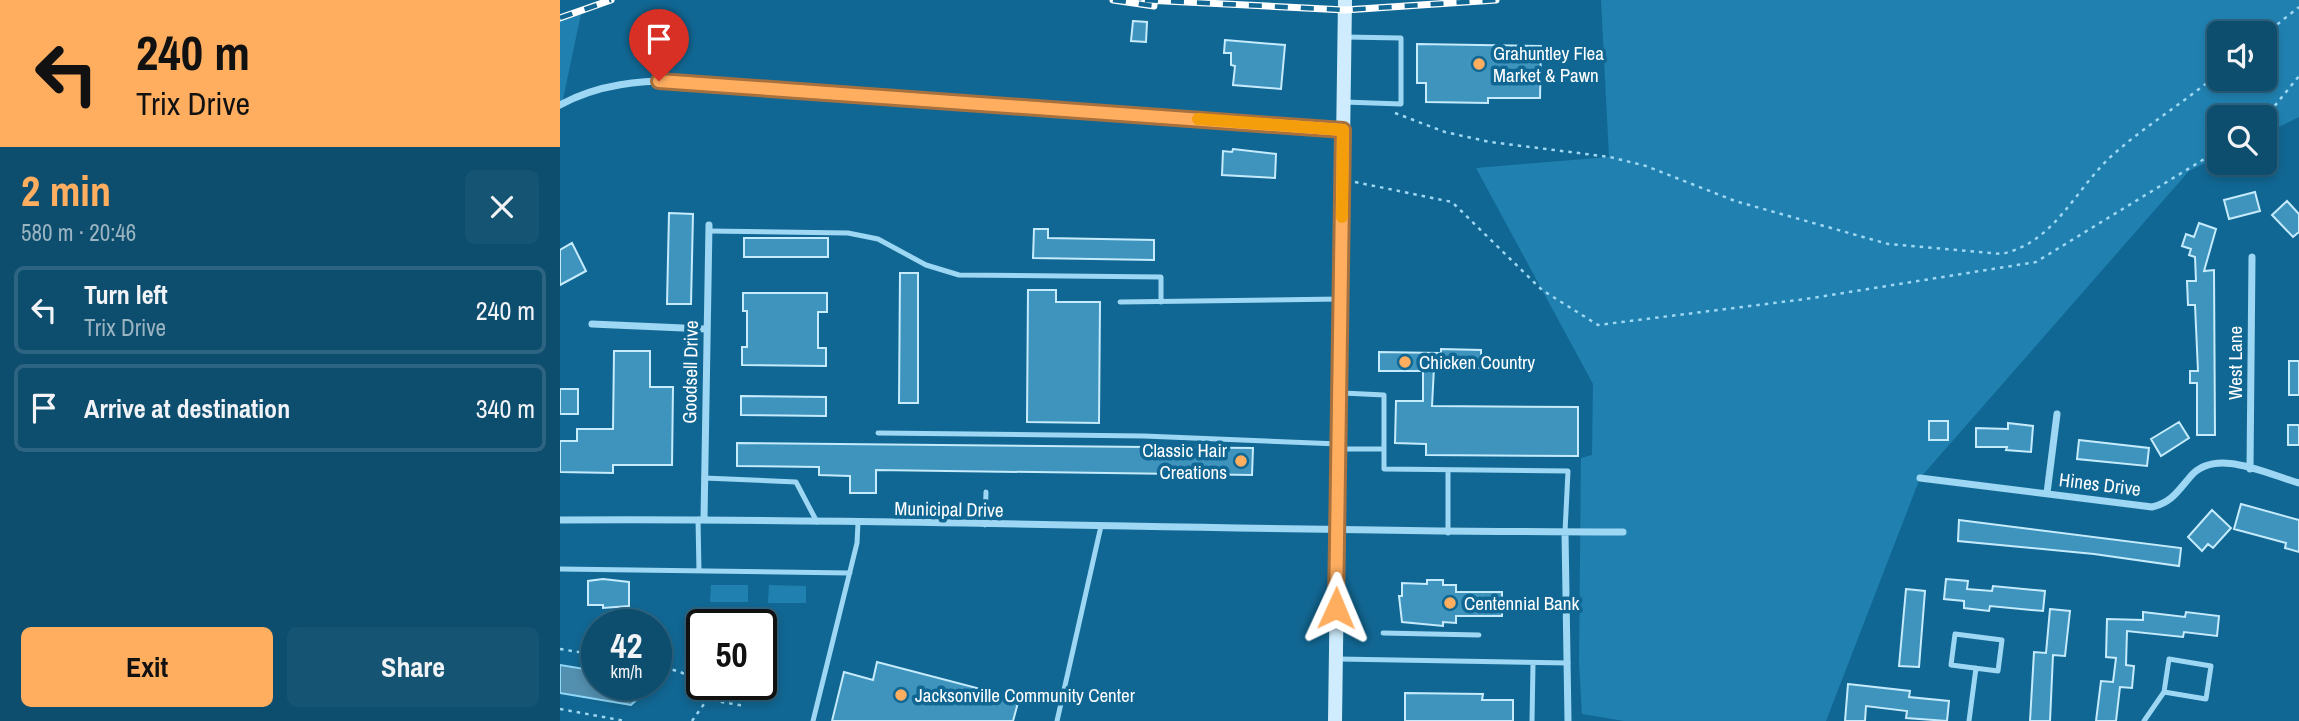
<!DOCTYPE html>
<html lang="en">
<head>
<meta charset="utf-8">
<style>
  :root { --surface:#0d4d6e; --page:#165473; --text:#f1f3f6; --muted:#9ab4c2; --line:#2d6481; --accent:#ffae60 }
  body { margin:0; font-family:"Archivo Narrow",sans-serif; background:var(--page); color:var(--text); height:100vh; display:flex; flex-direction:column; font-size:26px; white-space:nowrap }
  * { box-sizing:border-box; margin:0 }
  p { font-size:23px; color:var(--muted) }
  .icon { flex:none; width:38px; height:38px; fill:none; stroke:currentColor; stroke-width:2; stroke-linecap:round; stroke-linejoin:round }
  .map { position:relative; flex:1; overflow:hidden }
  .sheet { display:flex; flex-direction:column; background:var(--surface); width:560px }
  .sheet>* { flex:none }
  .top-card { background:#ffae60; color:#111; overflow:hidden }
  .fabs { position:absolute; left:1647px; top:21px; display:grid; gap:14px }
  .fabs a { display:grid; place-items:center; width:70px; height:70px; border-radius:10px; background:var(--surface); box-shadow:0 4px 10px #0003,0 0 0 2px var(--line); font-size:35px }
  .speed { position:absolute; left:21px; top:609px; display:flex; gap:14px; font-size:35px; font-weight:700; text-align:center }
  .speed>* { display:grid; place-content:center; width:91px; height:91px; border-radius:50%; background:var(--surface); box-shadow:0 4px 10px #0003,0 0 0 2px var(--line); line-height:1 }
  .speed small { font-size:18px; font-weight:400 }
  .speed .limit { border:4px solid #111; border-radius:10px; background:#fff; color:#111 }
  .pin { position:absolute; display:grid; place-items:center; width:60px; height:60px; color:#fff; margin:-72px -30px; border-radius:50% 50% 50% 0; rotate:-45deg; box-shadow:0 0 7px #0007 }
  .pin .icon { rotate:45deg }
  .me { position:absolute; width:77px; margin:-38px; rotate:1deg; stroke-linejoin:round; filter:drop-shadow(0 0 5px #0008) }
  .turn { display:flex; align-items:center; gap:24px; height:147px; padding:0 21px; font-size:32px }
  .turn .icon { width:91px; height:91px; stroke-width:2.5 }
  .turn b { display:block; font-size:49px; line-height:60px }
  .round { display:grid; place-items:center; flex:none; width:74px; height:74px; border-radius:10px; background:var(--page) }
  .head { display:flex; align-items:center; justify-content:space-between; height:119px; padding:0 21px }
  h1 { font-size:42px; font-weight:700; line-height:52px; color:var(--accent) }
  .button { display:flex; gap:14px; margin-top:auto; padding:14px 21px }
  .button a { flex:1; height:80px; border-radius:10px; background:var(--accent); color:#111; font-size:28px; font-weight:700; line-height:80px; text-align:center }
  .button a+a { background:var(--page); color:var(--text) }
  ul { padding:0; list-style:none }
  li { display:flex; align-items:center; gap:21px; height:88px; margin:0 14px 10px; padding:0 7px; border:4px solid var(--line); border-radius:10px }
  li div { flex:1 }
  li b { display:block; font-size:26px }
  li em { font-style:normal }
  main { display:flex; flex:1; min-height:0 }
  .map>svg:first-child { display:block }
  .green { fill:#2081b0; fill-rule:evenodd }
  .water { fill:#538fae; stroke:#90d6f6; stroke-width:2 }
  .building { fill:#3e94bd; stroke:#c6ebfd; stroke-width:2 }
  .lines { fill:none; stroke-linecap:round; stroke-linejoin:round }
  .path { stroke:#9ed7f3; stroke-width:2.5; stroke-dasharray:3.5 5; stroke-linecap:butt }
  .lane { stroke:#9ed7f3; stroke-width:5 }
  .street { stroke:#9ed7f3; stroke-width:7 }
  .secondary { stroke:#ceecfd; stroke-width:14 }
  .rail-casing { stroke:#fff; stroke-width:7 }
  .rail { stroke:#116793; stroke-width:4.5; stroke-dasharray:13; stroke-linecap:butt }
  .route-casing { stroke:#a6713e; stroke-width:18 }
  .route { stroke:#ffae60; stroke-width:12 }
  .slow { stroke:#f59e0b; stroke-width:12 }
  .poi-dot { fill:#ffae60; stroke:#116793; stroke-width:2.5 }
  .labels { text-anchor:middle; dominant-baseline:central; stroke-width:7; stroke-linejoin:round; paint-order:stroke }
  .poi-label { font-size:19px; fill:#fff; stroke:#116793; text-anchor:start }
  .street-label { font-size:19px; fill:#fff; stroke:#116793 }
</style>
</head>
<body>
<main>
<section class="sheet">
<div class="top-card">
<div class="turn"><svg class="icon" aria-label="left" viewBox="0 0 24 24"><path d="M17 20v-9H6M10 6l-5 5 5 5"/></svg><div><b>240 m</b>Trix Drive</div></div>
</div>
<div class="head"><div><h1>2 min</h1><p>580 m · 20:46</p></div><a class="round"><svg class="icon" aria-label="close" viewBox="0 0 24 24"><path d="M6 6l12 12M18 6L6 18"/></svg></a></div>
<ul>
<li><svg class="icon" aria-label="left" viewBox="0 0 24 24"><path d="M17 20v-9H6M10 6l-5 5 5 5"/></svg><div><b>Turn left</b><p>Trix Drive</p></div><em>240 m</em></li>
<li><svg class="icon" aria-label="arrive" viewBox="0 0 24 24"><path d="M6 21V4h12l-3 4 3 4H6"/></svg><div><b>Arrive at destination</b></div><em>340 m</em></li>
</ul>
<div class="button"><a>Exit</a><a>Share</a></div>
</section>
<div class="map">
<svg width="1739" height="721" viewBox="0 0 1739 721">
  <rect width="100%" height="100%" fill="#116793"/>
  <path class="green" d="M1041,0H1739V117L1705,134L1704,117H1659V156L1629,171L1360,478L1266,721H1064L1022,714L1019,662L1021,458L1032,455L1033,384L916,168L1049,157ZM1659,33H1704V79H1659Z
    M22,9L2,104L0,105V18Z
    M151,585H188V602H150Z
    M209,585L246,586V603H208Z"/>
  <path class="water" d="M0,665L37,671V684H80L82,695L71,705L0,693Z"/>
  <path class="building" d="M573,21L587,22L586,42L571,41Z
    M665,40L725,45L721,89L673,85L675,66L671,65V53H664Z
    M857,44L981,46L980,98H928V103L866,102V83H857Z
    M673,149L716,154L715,178L662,175L663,151L672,152Z
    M1695,192L1700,211L1669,219L1664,200Z
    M1727,201L1739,214V232L1733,237L1712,215Z
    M109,213L133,214L131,304H107Z
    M1639,223L1656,229L1644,271L1654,270L1655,435H1637V383H1630V371H1638L1635,305H1628L1627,281H1636L1635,257L1629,255L1631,249L1622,246L1626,234L1634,237Z
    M474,229H488V238L594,240V260L473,258Z
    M184,238H268V257H184Z
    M12,243L26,271L0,285V250Z
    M340,273H358V403H339Z
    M468,290H496V302H540L539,423L467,422Z
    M183,293H267V312H258V348H266V366L182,365V347H187V311H183Z
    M881,349L921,350V368L874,367L872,406L1018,407V456L866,455V444L835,443L836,401H863V371H819V352L881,353Z
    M54,351H90V387H113L112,465H53V473L0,472V441H17V429H53Z
    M1729,361H1739V395H1729Z
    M0,389H18V414H0Z
    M181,396L266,397V416L181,415Z
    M1369,421H1388V440H1369Z
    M1619,422L1629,438L1601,456L1591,439Z
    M1448,423L1473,426L1471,452L1446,450L1447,447H1416V428L1448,429Z
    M1728,425H1739V445H1728Z
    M1519,440L1589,448L1587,466L1517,459Z
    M177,443L693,448L692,475L316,470V493H290V476L259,475V467L177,466Z
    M1681,504L1739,520V552L1725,548L1726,543L1674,529Z
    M1652,510L1671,528L1653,548L1648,544L1642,551L1628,537Z
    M1399,520L1621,548L1619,566L1534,554L1398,541Z
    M43,579L69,582V606L43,608V605H28V581Z
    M1386,579L1408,581L1407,589L1432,591L1433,586L1485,591L1483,611L1430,606L1429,611L1404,608V601L1384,599Z
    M867,580H883V585H896V592H942V616H896V623L883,622V626L842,622L839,596H842V583L867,584Z
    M1346,589L1365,591L1359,667L1339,666Z
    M1490,609L1510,611L1505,656L1493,655L1490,721H1470L1474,652L1486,653Z
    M1583,612L1625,617L1626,612L1659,616L1657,636L1624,632L1623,637L1567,631L1566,665L1574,666L1572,688L1560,687L1556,721H1536L1541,681L1553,682L1556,658L1546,657L1547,619L1583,620Z
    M317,662L459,699L453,721H272L284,672L313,680Z
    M1288,684L1350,691L1349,697L1389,701L1387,721L1346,718L1347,711L1306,706L1305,721H1285Z
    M845,693L923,694L922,700H953V721H845Z"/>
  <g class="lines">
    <path class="path" d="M1704,35L1739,7
      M835,113L885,132L930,142L1050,157L1086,166L1175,201L1328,244L1441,254C1496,243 1516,186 1556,152C1588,124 1626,101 1659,73
      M1704,119L1739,76
      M795,182L892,202L982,290L1038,325L1246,299L1476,262L1659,150
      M0,649L37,655
      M96,666C120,671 143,675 144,704L132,721
      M144,699L185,706
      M0,709L65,721"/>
    <path class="lane" d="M784,102L841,104V38L785,37
      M149,231L288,233L318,239L366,265L399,275L601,277V302
      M560,302L781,299
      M318,433L584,436L779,444
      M780,449H824V395L783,393
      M824,449V469L1008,471L1005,532
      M144,478L236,482L257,522
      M138,519L139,571
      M425,525L426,492
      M888,533V470
      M0,569L290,573
      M823,633L919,635
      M1395,634L1442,640L1438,671L1391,665Z
      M778,659L1008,663
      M253,721L297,543L298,523
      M497,721L541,526
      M972,721L973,664
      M1409,721L1416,668
      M1584,721L1604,692L1609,659L1651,666L1646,699L1604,692"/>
    <path class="street" d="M0,105C38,84 81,80 124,81L783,130
      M32,324L146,329
      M1690,469L1692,257
      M1360,478L1592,507C1611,503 1618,491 1630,477C1655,446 1709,475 1739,483
      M1487,493L1497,414
      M144,519L149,225
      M0,520C354,518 709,532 1063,532
      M1005,532L1008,721"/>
    <path class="secondary" d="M775,721L785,0"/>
    <g class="rail-casing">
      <path id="rail" d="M553,0L594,6
        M585,0L785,10L936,0
        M0,18L51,0"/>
    </g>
    <use href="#rail" class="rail"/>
  </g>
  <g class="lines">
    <g class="route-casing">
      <path id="route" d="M99,81L783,130L776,608"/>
    </g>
    <use href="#route" class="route"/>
    <path class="slow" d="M638,119L783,130L782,217"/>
  </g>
  <g class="poi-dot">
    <circle cx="919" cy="64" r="7"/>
    <circle cx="845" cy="362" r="7"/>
    <circle cx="681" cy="461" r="7"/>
    <circle cx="890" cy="603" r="7"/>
    <circle cx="341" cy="695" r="7"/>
  </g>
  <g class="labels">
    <g class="poi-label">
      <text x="933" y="53">Grahuntley Flea<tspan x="933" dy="22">Market &amp; Pawn</tspan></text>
      <text x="859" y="362">Chicken Country</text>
      <text x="667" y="450" text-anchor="end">Classic Hair<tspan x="667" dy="22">Creations</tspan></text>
      <text x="904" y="603">Centennial Bank</text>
      <text x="355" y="695">Jacksonville Community Center</text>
    </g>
    <g class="street-label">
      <text transform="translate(1675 363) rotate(-90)">West Lane</text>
      <text transform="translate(130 372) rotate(-89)">Goodsell Drive</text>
      <text transform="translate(1540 484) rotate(7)">Hines Drive</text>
      <text transform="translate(389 509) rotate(1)">Municipal Drive</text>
    </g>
  </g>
</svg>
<div class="fabs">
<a><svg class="icon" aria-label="sound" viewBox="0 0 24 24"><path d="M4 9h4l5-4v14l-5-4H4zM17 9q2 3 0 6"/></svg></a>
<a><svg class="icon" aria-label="search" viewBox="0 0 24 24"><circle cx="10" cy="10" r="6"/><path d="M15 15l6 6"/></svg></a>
</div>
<div class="speed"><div>42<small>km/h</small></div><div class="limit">50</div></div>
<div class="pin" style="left:99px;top:81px;background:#d93025"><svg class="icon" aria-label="arrive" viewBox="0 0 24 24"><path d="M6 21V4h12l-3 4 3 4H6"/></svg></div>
<svg class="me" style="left:776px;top:608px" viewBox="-20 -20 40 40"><path d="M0-17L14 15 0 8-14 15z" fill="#ffae60" stroke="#fff" stroke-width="4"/></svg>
</div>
</main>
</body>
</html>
